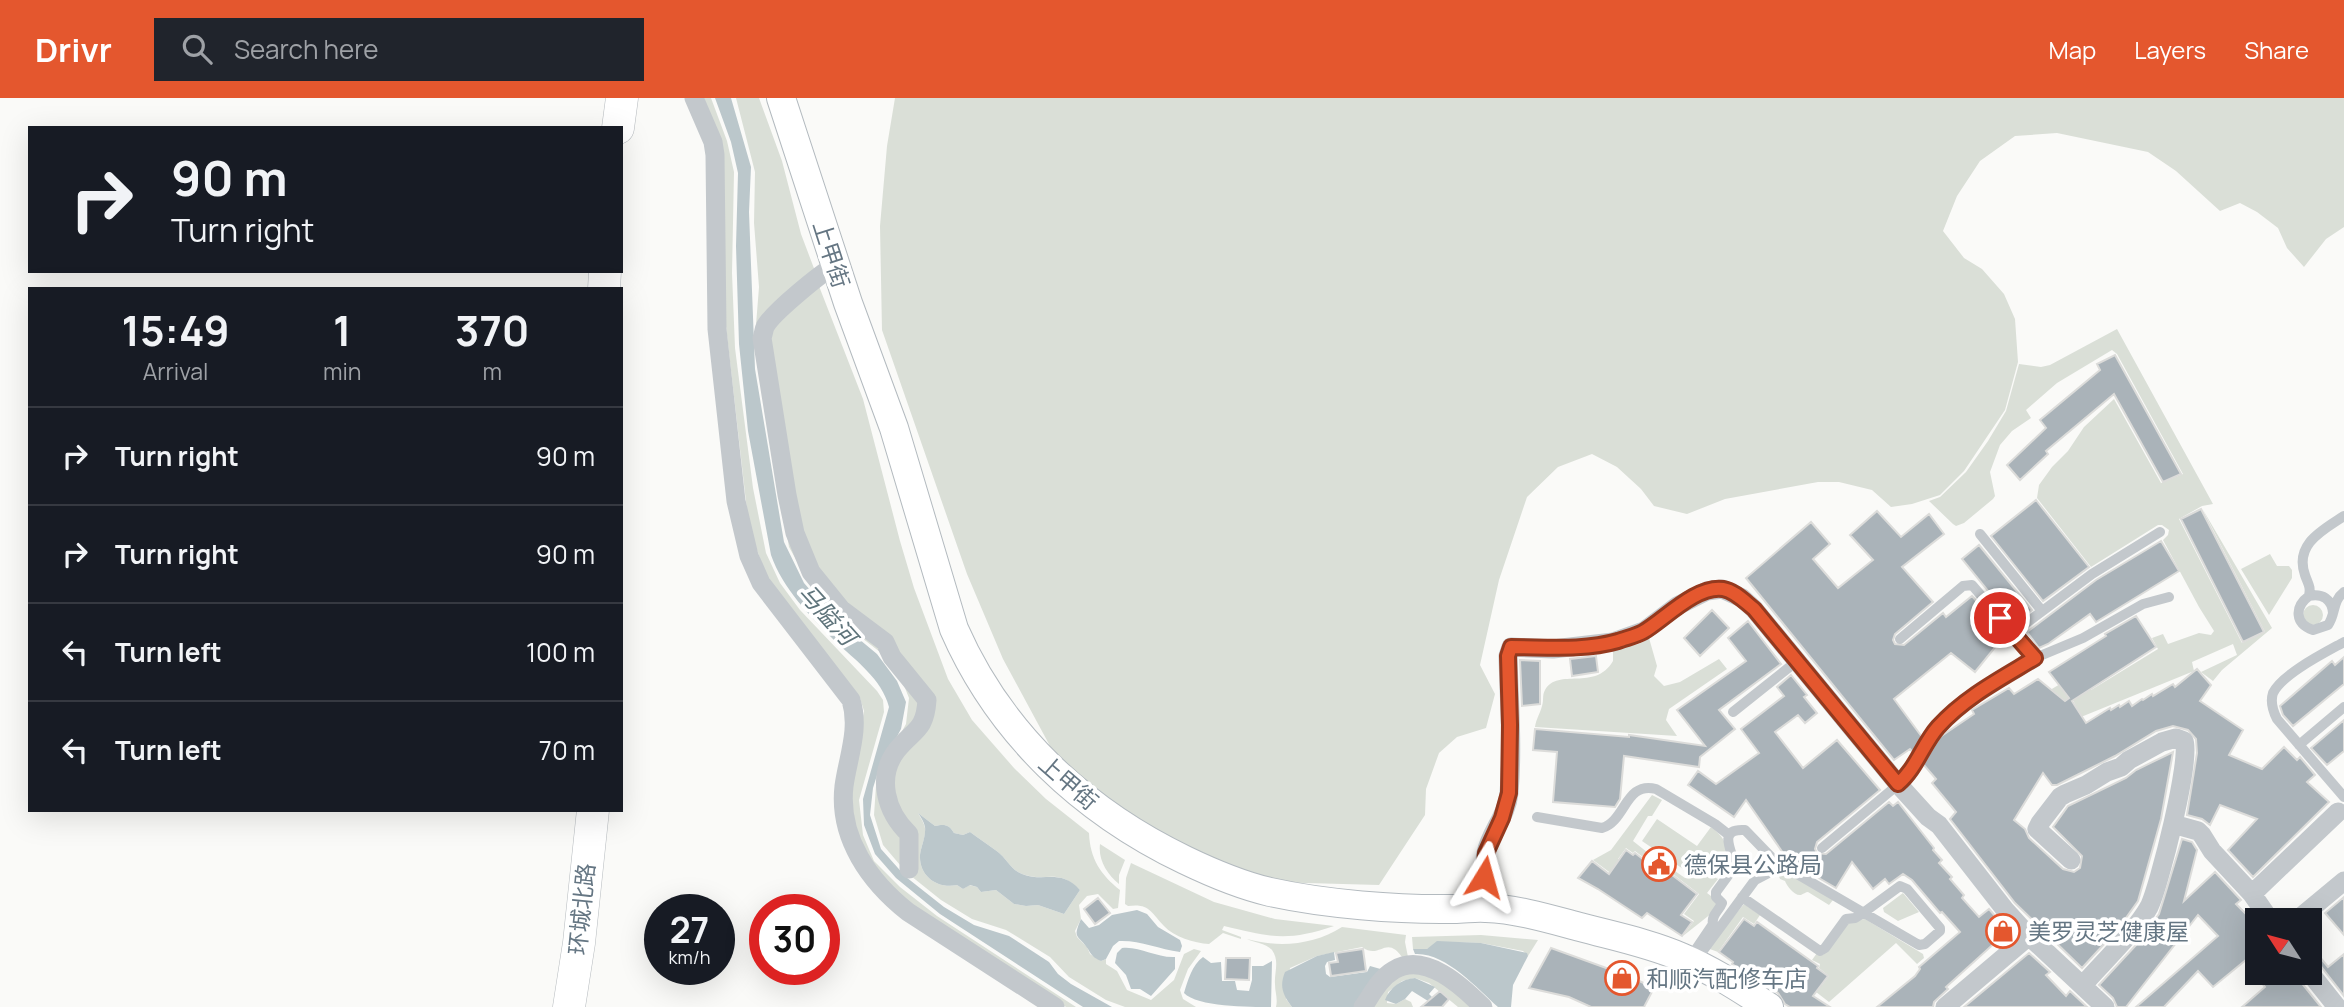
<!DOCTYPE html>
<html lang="en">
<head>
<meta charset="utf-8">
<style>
  :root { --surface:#171b24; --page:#20242c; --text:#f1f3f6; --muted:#9ea1a6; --line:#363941; --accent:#e4572e }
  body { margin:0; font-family:Manrope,"Noto Sans SC",sans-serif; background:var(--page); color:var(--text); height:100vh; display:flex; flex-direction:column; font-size:26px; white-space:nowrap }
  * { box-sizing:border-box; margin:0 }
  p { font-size:23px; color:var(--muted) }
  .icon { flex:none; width:38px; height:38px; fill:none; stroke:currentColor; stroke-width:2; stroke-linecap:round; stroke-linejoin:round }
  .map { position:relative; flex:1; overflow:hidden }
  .details { position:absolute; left:28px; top:189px; width:595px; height:525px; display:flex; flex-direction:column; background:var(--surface); border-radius:0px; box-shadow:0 7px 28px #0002 }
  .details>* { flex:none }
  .guide { position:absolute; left:28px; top:28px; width:595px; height:147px; border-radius:0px; box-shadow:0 7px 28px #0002; background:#171b24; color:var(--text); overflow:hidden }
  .needle { width:46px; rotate:306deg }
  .controls { position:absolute; left:2245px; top:810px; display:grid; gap:14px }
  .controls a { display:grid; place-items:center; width:77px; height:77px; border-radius:0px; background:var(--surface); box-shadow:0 7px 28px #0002; font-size:35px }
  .speed { position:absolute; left:644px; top:796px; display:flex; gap:14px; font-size:35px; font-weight:700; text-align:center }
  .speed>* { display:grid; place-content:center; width:91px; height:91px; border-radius:50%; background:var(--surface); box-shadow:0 7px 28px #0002; line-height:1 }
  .speed small { font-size:18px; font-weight:400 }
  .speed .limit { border:10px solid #d22; background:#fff; color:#111 }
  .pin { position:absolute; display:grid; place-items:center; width:60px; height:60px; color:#fff; margin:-30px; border:4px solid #fff; border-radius:50%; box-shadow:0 2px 7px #0007 }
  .me { position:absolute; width:77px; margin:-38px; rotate:8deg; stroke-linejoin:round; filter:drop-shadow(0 0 5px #0008) }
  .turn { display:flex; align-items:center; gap:24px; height:147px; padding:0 28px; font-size:32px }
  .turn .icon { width:91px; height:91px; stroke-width:2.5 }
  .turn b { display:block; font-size:49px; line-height:60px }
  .eta { display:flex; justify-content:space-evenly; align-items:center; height:119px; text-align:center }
  .eta b { font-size:42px; font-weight:700; line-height:49px }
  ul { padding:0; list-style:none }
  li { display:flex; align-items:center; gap:21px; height:98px; padding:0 28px; border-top:2px solid var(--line) }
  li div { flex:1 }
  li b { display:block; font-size:26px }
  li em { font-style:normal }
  header { display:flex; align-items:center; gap:42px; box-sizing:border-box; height:98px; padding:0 35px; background:var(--accent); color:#fff }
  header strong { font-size:33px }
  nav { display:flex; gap:38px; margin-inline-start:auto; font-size:24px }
  .search { width:490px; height:63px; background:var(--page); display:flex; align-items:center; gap:18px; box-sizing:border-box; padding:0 24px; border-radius:0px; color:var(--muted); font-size:26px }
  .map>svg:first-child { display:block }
  .green { fill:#dadfd7; fill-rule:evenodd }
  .water { fill:#bbc7cb }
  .building { fill:#aab3b9; stroke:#dcdcda; stroke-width:2 }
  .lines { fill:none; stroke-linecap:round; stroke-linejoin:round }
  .secondary-casing { stroke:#b3babf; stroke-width:30 }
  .primary-casing { stroke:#b5babe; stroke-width:33 }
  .lane { stroke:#c3c8cc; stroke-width:10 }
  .street { stroke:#c3c8cc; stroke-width:19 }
  .secondary { stroke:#fff; stroke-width:28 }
  .primary { stroke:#fff; stroke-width:32 }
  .route-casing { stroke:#94391e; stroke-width:18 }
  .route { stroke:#e4572e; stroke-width:12 }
  .labels { text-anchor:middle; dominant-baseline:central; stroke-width:7; stroke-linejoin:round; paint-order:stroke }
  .street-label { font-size:23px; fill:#657683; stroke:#fff }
  .poi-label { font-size:23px; fill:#657683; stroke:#fff; text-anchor:start }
  .water-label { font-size:24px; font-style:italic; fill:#60757c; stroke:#fff }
</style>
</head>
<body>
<header>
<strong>Drivr</strong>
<div class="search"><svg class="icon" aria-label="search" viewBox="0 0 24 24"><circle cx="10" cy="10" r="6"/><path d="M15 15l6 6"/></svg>Search here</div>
<nav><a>Map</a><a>Layers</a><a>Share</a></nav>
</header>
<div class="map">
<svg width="2344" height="909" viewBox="0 0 2344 909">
  <rect width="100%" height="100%" fill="#fafaf8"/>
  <path class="green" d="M700,0H711L727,43L734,74L732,175L735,250L753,390L766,455L780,485L800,512L877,593L883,602L884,614L859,702L863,737L874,763L900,789L937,818L1076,909H1066L897,798L854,737L851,692L864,613L860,600L770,488L749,430Z
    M736,0H759L782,63L801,136L815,173L814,178C797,194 766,215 759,238L792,434L807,472L817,488L838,511L882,545L889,559L919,594L924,605L920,625L892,657L882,682L887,710L894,723L905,735L906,772L911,773V736L901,725L891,708L887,694V682L897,657L926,626L930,604L923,591L894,558L885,540L842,510L812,471L797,435L765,246L764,239L767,228L817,183L863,301L900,443L914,490L948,581L972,622L1014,670L1046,701L1089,735C1090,761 1101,777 1120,792L1118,810L1113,811L1098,796L1087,798L1079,807L1081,821L1075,833L1077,839L1087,849L1090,856L1101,863L1106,861V866L1117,873L1127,892L1151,902L1174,882L1184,856L1194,851L1201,853L1188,871L1180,892L1183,901L1196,909H1125L1106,902L1069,879L1050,859L1016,838L1006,832L972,821L941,802L906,774L883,747L874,717L876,688L884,666L906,626L909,600L903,585L880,554L844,526L809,485L789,449L758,261L756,227L759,189L754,125L755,74ZM918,715L935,728C944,726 949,726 954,735L963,737L970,734C979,741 989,747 998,754C1006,760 1011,772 1022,776C1046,785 1057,769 1080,792L1064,816L1038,807L1026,808L1014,806L996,792L981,794L977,789L969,787L963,791L957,787C937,791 919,778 920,757C921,748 926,739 925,730C924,724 920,719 918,715Z
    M895,0H2344V129L2326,141L2304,169L2287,150L2278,130L2257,114L2240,105L2220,113L2176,73L2148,54L2057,35L2015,38L1980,63L1957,98L1943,133L1964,160L1982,171L2004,196L2015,221L2018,264L2005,312L1964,373L1940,397L1912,406L1891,409L1872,392L1839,384H1818L1725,401L1687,416L1654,408L1641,391L1617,369L1592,356L1558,369L1527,399L1499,482L1480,567L1495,596L1486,630L1457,639L1439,655L1426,691L1425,717L1379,787L1268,784L1218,766L1119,713L1057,661L1003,561L967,476L882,232L880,128L887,48Z
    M2117,231L2213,406L2202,408L2179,421L2242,545L2265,534L2202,410L2272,530L2222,572L2213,583L2201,574L2237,557L2233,546L2192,564L2194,573L2081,619L2072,600L1981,633L2077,576L2091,592L2158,551L2152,540L2163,536L2168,546L2199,535L2211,537L2214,533L2199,509L2163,442L2168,437L2169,432L2162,427H2158L2091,469L2037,400L2039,387L2052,369L2068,353L2084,329L2114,301L2161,385L2183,376L2117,256L2112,252L2057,285L2026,312L2031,320L2012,333L2000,347L1990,374L1995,398L1993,401L1964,425L1956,428L1953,426L1929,403L1940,399L1966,374L1988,343L2006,313L2019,266L2041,269L2050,267Z
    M2270,456L2277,468H2289L2292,472V480L2269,517L2241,471Z
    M2303 517a10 10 0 1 1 20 0a10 10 0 1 1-20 0Z
    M1649,540L1657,568L1654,578L1664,588L1680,584L1719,561L1727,571L1669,611L1666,622L1677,638L1535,629C1536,621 1540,616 1542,608C1544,602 1542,597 1545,592C1558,569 1595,594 1613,563V554L1606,551L1639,546Z
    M1652,697L1662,702L1652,718H1648L1633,743L1652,758L1648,763L1635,753L1633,755L1626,750L1618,761L1626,767L1624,785L1593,762L1611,752Z
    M1657,721L1697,748L1711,729C1730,743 1731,756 1714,773L1696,760L1686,773L1642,743Z
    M1100,746L1125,762L1119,777V786C1107,776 1098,762 1100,746Z
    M1662,764L1685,780L1689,779L1697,769L1718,781L1707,795L1719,804L1712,815L1683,838L1694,823L1684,816L1699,796L1660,766Z
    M1131,765L1214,804L1275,821L1334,828C1287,844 1270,839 1224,828L1222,832L1241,839V841L1223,835L1209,846C1194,845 1174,839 1164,828C1151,814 1149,805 1128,808L1125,806L1126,780Z
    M1785,773L1833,802L1829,807L1808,794C1806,794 1803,796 1801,797C1794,798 1787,788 1785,783L1780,781L1778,776Z
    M1903,795L1919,814L1898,823L1884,814L1883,810Z
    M1744,806L1760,817L1754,826L1743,819L1718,854L1707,850Z
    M1865,821L1923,856L1924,860L1917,866L1896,845L1829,904L1807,887L1812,880L1822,887L1829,878L1819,870L1820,866L1812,862L1817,855L1823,857L1845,825L1853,822Z
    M1342,829L1406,837L1405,844L1408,859L1404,862C1386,834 1381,863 1362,849L1317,858L1290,870L1286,901L1292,909H1276C1278,900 1275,895 1275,886C1274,875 1280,863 1272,852C1266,845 1252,844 1247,841C1279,850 1314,847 1342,829Z
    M1481,837L1538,842L1528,858L1523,853L1481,845L1444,844L1427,851H1413L1412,839Z
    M1403,874L1427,875L1477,909H1458L1429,885L1415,880L1402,883L1388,894L1387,905L1396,906L1405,901L1411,904L1413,909H1369L1385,888Z"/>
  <path class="water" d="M715,0H731L751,69L749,114L755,271L784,444L804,485L836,522L877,556L897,583L906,604L901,631L878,674L873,690L870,717L881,751L906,779L944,809L974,827L1009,838L1049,864L1058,876L1071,886L1112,909H1083L940,816L896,780L875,756L864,727L863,701L889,609C882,581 855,562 835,543C810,518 783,491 771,457L748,333L739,246L736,148L738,75L731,44Z
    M918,715L935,728C944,726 949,726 954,735L963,737L970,734C979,741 989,747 998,754C1006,760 1011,772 1022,776C1045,785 1060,770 1080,792L1064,816L1038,807L1026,808L1014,806L996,792L981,794L977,789L970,787L963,791L957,787C937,791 919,778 920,757C921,748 926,739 925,729C924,724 921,719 918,715Z
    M1137,812L1147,816L1158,829L1180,842L1182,848L1180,854C1159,851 1139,842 1119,843L1113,848L1106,861L1101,863C1094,860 1092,858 1088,851C1078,836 1072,842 1081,821L1089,830L1099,827L1112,817Z
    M1437,843L1481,845L1527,855L1528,858L1513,887L1511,909H1498C1477,890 1445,854 1415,856L1413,851H1427Z
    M1122,850C1140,848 1156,860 1175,859V871L1151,898L1140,891H1131L1126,877L1115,865L1117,855Z
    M1334,854L1335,862L1327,864L1325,868L1326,876L1330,879L1367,874L1370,868L1384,872L1356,909H1292C1283,897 1279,889 1285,874L1317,858Z
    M1203,859L1211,865L1221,864L1222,883H1235L1237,892L1249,893L1252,882V868H1263L1272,863L1271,909C1249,909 1197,909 1184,895C1188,882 1192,867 1203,859Z
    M1415,880L1435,889L1429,896L1432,899L1428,903L1412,893L1405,901L1396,906L1385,902C1390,889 1402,881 1415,880Z"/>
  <path class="building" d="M2115,257L2181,376L2163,384L2114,296L2046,353L2048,356L2020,382L2007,367L2046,330L2040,322L2100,272L2097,266Z
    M2036,402L2089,469L2043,503L1991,438Z
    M2201,411L2264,534L2243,544L2181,421Z
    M1877,413L1901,439L1929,416L1944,436L1902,469L1933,504L1895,536L1893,542L1895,546L1904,547L1943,515L1946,519L1972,498L1993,522L1979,533L1997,547L1975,574L1951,555L1894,601L1922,639L1913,654L1910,651L1894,662L1746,480L1811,424L1830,446L1813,461L1838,490L1873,462L1850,437Z
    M2161,443L2179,473L2096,524L2090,516L2048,546L2039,550L2027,534L2096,482Z
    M1979,447L2032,512L2014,525L1962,461Z
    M1712,512L1729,530L1700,558L1684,540Z
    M2136,518L2156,549L2072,603L2086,625L2110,610L2111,612L2119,607L2120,609L2129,603L2132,608L2142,601L2143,602L2152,596L2153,598L2173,586L2175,589L2197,571L2211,587L2200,603L2243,632L2229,657L2262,671L2284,649L2297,662L2300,659L2315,677L2307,684L2329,704L2253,779L2228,752L2257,721L2220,707L2210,727L2202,721L2187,717L2197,655L2196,641L2188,632L2173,628L2156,633L2115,658L2057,687H2052L2043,675L2014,722L2025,731L2029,740L2063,771L2074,774L2080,770L2082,758L2053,729L2068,708L2126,680L2136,672L2173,654L2161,721L2138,803L2118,831L2082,870L2015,805L1950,721L1956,714L1932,685L1936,681L1923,666L1940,639L1974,616L1972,612L2009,590L2014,596L2038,581L2065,603L2069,600L2049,574L2106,538L2105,536Z
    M1748,523L1781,566L1719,612L1735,631L1700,659L1699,669L1624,658L1620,701L1615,709L1553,704L1557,654L1533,652L1535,631L1629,639V637L1705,648L1677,612L1746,563L1728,540Z
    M1596,558L1598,574L1572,578L1570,561Z
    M2344,559V586L2293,628L2283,617L2280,608L2332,563L2335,567Z
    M1520,562L1540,563V606L1522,608Z
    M1791,577L1807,597L1804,599L1817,615L1805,625L1798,617L1775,634L1803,670L1837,642L1880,692L1817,744L1815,751L1817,755L1826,756L1889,704L1893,708L1898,704L1934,750L1933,752L1942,762L1939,765L1952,779L1950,781L1964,797L1962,800L1979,819L1989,811L2008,833L1946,889L1948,891L1934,904L1933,909H1877L1915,878L1920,871L1919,869L1960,834L1942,814L1940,815L1912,782L1903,776L1889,786L1885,781L1873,791L1852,764L1836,790L1788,762L1746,702L1734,719L1688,687L1698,673L1716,686L1759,655L1741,631L1784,598L1777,589Z
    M2344,622V653L2327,667L2311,650Z
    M2182,741L2192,744L2197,752L2184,803L2215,774L2241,802L2236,806L2258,828V852L2213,889L2198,873L2164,909H2136L2218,838L2198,817L2126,909H2117L2113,900L2099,887L2136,847L2159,816Z
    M1626,752L1633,757L1635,755L1656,771L1659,767L1697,796L1681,817L1692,824L1682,838L1647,815L1642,820L1598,791L1578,780L1592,763L1609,776Z
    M2344,799V837L2325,815Z
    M1098,800L1110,815L1095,826L1084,811Z
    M1744,821L1754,828L1757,824L1818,868L1817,870L1828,878L1813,898L1830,909H1790L1785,906L1778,895L1732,866L1733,864L1719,854Z
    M2310,847L2328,869L2344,856V898L2320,867L2310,863Z
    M1551,850L1631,879L1654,890L1644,909H1591L1569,899L1529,890Z
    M1363,851L1366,873L1331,878L1329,865L1338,864L1336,855Z
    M2029,855L2050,874L2046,877L2066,898L2070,893L2087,909H1964Z
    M1226,860H1250L1249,882L1225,881Z
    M2271,875H2298L2300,883L2321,909H2242L2265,889L2261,884Z
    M1440,893L1449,901L1442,909H1421Z"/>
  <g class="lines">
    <g class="secondary-casing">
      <path id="secondary" d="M781,0L848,205L894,330L954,531C1000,636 1083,713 1185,762C1212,775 1240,787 1270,794C1324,806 1398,812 1454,811C1465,811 1476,809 1486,810C1517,811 1550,821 1580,829C1613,838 1649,845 1681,859C1712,872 1741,891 1769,909"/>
    </g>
    <g class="primary-casing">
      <path id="primary" d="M618,30L622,0
        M604,191L605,173
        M569,909L579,845L593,712"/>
    </g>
    <path class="lane" d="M2344,418C2323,432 2294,446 2305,477C2308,486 2311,488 2309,498C2294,509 2295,526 2313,532L2328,527C2336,516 2332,503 2344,494
      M1980,436L2042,513
      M2309,498C2322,495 2332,501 2333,515
      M2013,535L2092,476L2160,434
      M1900,541L1963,488L1972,487L2035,560
      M2344,544C2326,554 2282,576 2273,595C2270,604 2273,613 2277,621L2344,699
      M1733,614L1797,563
      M2299,647L2344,609
      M1537,719L1602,730C1626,723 1625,683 1656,691L1715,726L1729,737
      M1822,750L1906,680L1936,631L1965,604L2035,560L2083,540L2143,506L2169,499
      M1742,799L1820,853L1825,850L1846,821L1855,820L1863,815L1900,788L1907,791L1940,830V833L1925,846L1919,847L1785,769L1776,771
      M1690,860L1713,826C1711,817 1719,813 1722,805L1716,799V794L1735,768C1733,754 1716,730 1745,732L1775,763L1776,771L1755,782L1696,862"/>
    <path class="street" d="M694,0L713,44L715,57L717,231L736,403L745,441L749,458L761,485L851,602C860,631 848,659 844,688C838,740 870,784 908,814L1055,909
      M836,167C822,174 771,216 765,229C764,231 763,238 762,240L787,397L795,435L811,474L841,511L885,544L892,559L927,602C925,633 914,631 897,652C876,679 886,714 909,736V771
      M2173,726L2198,733L2202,737L2212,753L2252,796L2270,822
      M2071,762L2037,731L2040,725L2060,699L2065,696L2086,687L2107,674L2121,669L2129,662L2162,644L2176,640L2184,643C2192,658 2159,789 2149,809C2135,834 2102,865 2083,887
      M2252,796L2338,714
      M1487,810C1487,791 1482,774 1486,755C1490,734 1507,718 1509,695C1513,649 1509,603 1508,558L1511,549L1553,551L1613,544L1644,533L1677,508L1707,493L1722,491L1742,500L1754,511L1898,686L1928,719L1939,727L2006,813L2029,838L2105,909
      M2297,822L2344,783
      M2310,875L2337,909
      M1363,909C1372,896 1380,880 1394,872C1425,853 1463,889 1483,909
      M1945,909L2029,838"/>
    <use href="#secondary" class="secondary"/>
    <use href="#primary" class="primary"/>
  </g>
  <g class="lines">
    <g class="route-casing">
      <path id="route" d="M1484,779L1486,755L1502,720L1509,695L1510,627L1508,558L1511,549C1546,549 1583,553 1618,543C1626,540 1636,538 1643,534C1664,522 1696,487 1723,491C1735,493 1745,504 1754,511L1898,686C1916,671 1923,646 1938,629C1965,599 2002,580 2035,560L2000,520"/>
    </g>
    <use href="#route" class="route"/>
  </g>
  <defs>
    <g id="civic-ring" transform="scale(1.75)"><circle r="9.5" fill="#fff" stroke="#e4572e" stroke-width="1.5"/><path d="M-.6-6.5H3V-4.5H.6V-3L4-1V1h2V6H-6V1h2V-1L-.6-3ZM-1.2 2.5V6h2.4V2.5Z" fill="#e4572e"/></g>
    <g id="shop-ring" transform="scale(1.75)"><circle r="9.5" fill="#fff" stroke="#e4572e" stroke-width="1.5"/><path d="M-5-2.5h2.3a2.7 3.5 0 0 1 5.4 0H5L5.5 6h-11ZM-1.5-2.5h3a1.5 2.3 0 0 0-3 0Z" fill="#e4572e"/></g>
  </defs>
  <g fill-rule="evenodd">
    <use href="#civic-ring" x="1659" y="766"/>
    <use href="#shop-ring" x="2003" y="833"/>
    <use href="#shop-ring" x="1622" y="880"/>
  </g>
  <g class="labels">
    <g class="street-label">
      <text transform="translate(832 156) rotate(72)">上甲街</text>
      <text transform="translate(1069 684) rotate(41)">上甲街</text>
      <text transform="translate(581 811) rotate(-84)">环城北路</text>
    </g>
    <g class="poi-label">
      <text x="1684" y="766">德保县公路局</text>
      <text x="2028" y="833">美罗灵芝健康屋</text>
      <text x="1646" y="880">和顺汽配修车店</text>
    </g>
    <g class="water-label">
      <text transform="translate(828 516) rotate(48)">马隘河</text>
    </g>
  </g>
</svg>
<div class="controls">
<a><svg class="needle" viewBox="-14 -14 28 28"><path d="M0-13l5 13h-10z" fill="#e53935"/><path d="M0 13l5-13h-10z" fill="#9ea1a6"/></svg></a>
</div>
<div class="speed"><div>27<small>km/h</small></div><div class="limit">30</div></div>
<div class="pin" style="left:2000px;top:520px;background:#d93025"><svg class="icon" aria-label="arrive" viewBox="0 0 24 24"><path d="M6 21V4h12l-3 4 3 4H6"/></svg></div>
<svg class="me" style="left:1484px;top:779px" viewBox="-20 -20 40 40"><path d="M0-17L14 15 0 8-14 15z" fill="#e4572e" stroke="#fff" stroke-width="4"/></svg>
<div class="guide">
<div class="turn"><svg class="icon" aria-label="right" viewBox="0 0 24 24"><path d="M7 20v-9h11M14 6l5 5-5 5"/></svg><div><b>90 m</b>Turn right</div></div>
</div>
<section class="details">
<div class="eta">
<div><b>15:49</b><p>Arrival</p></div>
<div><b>1</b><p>min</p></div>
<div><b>370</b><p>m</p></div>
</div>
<ul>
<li><svg class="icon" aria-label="right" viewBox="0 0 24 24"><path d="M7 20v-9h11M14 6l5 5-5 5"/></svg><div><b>Turn right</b></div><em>90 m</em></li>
<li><svg class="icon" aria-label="right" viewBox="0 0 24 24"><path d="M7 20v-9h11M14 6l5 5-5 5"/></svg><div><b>Turn right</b></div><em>90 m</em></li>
<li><svg class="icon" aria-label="left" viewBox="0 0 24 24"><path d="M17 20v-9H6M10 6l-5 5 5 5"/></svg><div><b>Turn left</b></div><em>100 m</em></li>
<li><svg class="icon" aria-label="left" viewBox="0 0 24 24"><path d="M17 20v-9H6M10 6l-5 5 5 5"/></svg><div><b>Turn left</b></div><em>70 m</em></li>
</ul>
</section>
</div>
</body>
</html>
